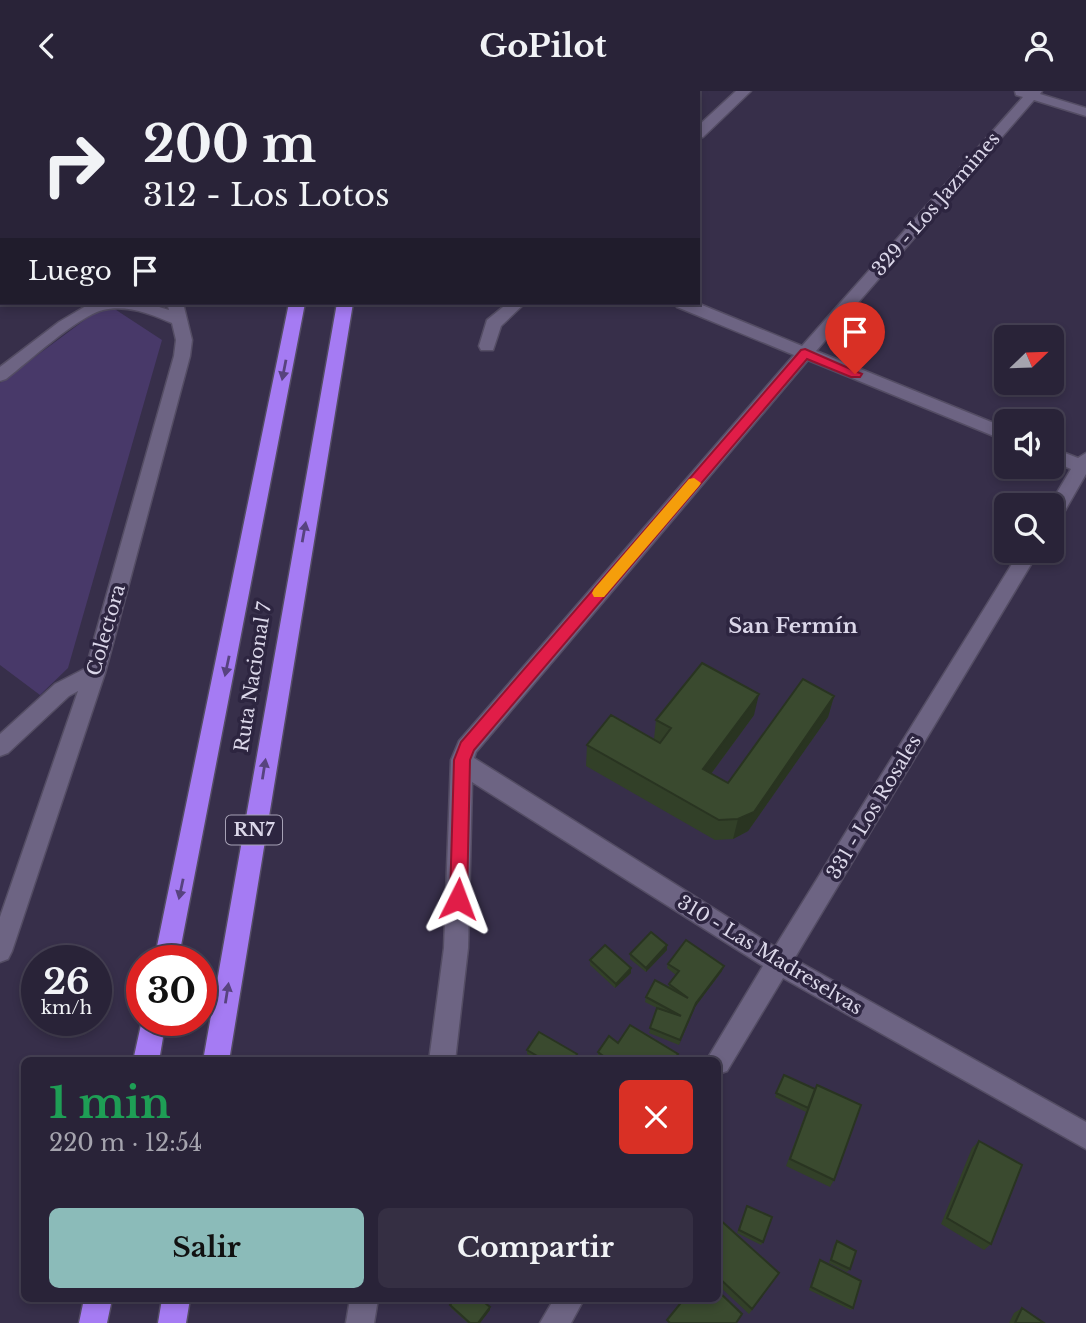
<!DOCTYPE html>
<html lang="es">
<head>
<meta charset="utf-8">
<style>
  :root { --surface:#292338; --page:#352f43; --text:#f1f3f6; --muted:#a5a4ae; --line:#454053; --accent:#8bbbb9 }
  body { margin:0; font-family:"Libre Baskerville",serif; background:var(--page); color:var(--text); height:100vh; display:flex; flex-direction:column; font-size:26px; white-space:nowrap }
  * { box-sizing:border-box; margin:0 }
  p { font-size:23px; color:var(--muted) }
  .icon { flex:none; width:38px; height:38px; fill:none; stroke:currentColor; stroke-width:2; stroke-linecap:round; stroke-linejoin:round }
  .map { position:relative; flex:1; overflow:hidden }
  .details { position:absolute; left:21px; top:966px; width:700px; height:245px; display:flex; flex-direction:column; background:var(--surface); border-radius:10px; box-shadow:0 4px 10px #0003,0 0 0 2px var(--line) }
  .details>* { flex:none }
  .banner { position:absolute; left:0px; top:0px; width:700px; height:214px; box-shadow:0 4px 10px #0003,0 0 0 2px var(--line); background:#292338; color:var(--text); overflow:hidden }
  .needle { width:46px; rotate:67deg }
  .controls { position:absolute; left:994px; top:234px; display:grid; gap:14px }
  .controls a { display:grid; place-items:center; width:70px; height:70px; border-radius:10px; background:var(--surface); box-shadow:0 4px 10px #0003,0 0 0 2px var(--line); font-size:35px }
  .speed { position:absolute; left:21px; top:854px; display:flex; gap:14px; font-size:35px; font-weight:700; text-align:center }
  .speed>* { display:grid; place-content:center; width:91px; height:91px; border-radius:50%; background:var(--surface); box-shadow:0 4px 10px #0003,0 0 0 2px var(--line); line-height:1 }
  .speed small { font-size:18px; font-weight:400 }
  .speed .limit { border:10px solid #d22; background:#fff; color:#111 }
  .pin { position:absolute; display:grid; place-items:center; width:60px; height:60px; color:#fff; margin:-72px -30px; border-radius:50% 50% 50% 0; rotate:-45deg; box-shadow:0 0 7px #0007 }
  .pin .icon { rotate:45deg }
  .me { position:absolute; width:77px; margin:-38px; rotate:3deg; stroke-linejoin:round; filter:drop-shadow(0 0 5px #0008) }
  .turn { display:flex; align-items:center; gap:24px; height:147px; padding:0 28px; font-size:32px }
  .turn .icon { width:91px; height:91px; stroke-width:2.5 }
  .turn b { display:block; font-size:49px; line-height:60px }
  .then { display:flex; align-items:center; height:66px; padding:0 28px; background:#0003; gap:14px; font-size:26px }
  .round { display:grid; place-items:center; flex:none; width:74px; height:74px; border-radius:10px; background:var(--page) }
  .head { display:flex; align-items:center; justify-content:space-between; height:119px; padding:0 28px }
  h1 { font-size:42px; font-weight:700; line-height:52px; color:#1e9e55 }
  .action { display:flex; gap:14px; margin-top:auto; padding:14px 28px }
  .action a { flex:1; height:80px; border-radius:10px; background:var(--accent); color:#111; font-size:28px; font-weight:700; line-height:80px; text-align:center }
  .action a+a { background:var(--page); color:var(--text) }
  header { display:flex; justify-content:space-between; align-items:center; height:91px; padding:0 28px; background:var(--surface); font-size:32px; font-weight:700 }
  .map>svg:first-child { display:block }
  .green { fill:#483969 }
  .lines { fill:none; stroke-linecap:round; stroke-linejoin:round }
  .street-casing { stroke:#544d64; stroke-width:3 }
  .highway-casing { stroke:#544d64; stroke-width:3 }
  .street { fill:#6d6483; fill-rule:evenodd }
  .highway { fill:#a57bf3; fill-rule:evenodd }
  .wall { fill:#324028 }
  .shaded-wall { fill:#293421 }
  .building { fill:#3a4a2f; stroke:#293421; stroke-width:2 }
  .oneway { fill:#57437f }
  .route { fill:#e11d48; stroke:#92132f; stroke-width:2 }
  .slow { fill:#f59e0b }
  .labels { text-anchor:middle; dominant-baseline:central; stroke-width:7; stroke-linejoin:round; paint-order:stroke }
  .shield { fill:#2d2540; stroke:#a7a2b6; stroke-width:2 }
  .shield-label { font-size:18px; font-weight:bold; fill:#dbd7e9 }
  .street-label { font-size:19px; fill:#dbd7e9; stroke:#2d2540 }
  .neighbourhood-label { font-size:21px; font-weight:bold; fill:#dbd7e9; stroke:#2d2540 }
</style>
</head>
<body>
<header><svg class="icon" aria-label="back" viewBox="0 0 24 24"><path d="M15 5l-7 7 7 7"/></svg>GoPilot<svg class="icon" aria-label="person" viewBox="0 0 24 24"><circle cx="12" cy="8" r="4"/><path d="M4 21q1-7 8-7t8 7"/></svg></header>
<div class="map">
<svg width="1086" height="1232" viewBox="0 0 1086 1232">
  <rect width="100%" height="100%" fill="#372f4a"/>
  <path class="green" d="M0,0H153L2,2V161Z
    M104,212H109L107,213L162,249L68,577L40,604L0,574V292L106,213Z"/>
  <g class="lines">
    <g class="street-casing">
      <path id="street" d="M156,0H170V2H156Z
        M532,0H546L531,2Z
        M736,0H751L703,46L698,47V35Z
        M1015,0H1042L1040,3L1086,17V25L1034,9L816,260L1006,337V350L808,269L476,661L474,667L775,856L1020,460H1039L794,868L1086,1031V1058L783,887L727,980L718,983V970H706L763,875L472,691L468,857L455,970H429L444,857L451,669L459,650L794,264L677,216L675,212H697L802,255L1023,6L1016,4Z
        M0,161H2V171H0Z
        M91,212H146L169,219L167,212H183L192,249L190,265L105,582L12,860L8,868L0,871V826L78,600L69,605L8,662L0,665V643L55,593L86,577L174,265L176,249L172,232C151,223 126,213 103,219C78,225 28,271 6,288L0,290V276L59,231Z
        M508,212H525L501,235L493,259H481L479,255L487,229Z
        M1052,357L1078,367L1086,362V383L1059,430L1052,432V415H1049L1071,378L1052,370Z
        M350,1208H378L374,1232H346Z
        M554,1208H584L571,1232H540Z"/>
    </g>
    <g class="highway-casing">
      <path id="highway" d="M326,0H340L325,2Z
        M366,0H380V2H366Z
        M414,0H428L413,2Z
        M289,212H305L178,870H154Z
        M337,212H353L229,970H203Z
        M142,929H166L159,970H133Z
        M84,1208H112L107,1232H79Z
        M162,1208H190L186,1232H158Z"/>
    </g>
    <use href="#street" class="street"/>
    <use href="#highway" class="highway"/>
  </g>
  <path class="wall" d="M834,605L828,626L748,740L733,748L715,749L586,675L587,654L654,648L656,629L754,624L711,683L728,692Z
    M667,859L646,881L630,868V863Z
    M590,869L631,882L615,897L590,874Z
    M668,873L722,880L695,916L679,954L649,942L657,917L645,911L646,906L669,896V893L676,884L667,877Z
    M618,952L676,967L675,970H603L598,966V961Z
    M527,959L577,963V967L575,970H539L527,963Z
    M784,984L815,998L834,1089L830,1096L786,1075L806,1021L775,1006Z
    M979,1050L991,1153L984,1159L941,1133L972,1057Z
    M746,1118L763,1151L761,1154L737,1142Z
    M718,1127L779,1182L749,1223L718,1194Z
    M837,1150L850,1178L847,1181L829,1172L834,1154Z
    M820,1169L853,1217L851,1219L809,1199L818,1172Z
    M450,1214L490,1216V1219L480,1232H468L451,1217Z
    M1022,1217L1044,1232H1009L1014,1222Z"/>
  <path class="shaded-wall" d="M759,603L754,624L699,699L703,678Z
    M834,605L828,626L748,740L733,748L738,728Z
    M667,854V859L646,881V877Z
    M724,875L722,880L695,916L679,954L696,912Z
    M631,877V882L615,897L616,893Z
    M490,1216V1219L480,1232H478Z"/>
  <path class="building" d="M702,572L759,603L703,678L728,692L803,588L834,605L754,721L738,728L719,729L587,654L611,624L660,652L671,637L656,629Z
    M651,841L667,854L646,877L630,863Z
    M686,849L724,875L696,912L680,949L650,937L657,917L681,925L646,906L655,889L688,907L669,893L679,880L668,873Z
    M605,854L631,877L616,893L590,869Z
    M630,934L678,963L673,970H610L598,961L609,945L618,952Z
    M539,941L577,963L573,970H546L527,959Z
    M784,984L815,998L808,1017L776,1002Z
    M817,994L861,1014L834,1089L790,1068Z
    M979,1050L1022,1074L991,1153L947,1127Z
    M747,1115L772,1126L763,1151L739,1139Z
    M718,1127L779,1182L752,1218L718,1186Z
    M837,1150L856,1160L850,1178L831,1169Z
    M820,1169L861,1190L853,1217L811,1196Z
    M718,1200L742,1223L736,1232H670L667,1229L684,1208H718Z
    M455,1208H480L490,1216L478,1232H470L450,1214Z
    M1022,1217L1044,1232H1015Z"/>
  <defs><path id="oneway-solid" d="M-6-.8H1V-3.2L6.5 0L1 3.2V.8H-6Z" transform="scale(1.75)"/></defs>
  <g class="oneway">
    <use href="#oneway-solid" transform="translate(284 279) rotate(101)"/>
    <use href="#oneway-solid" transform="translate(304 441) rotate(-80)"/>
    <use href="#oneway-solid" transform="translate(227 575) rotate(102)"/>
    <use href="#oneway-solid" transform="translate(264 678) rotate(-81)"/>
    <use href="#oneway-solid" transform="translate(181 798) rotate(102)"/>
    <use href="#oneway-solid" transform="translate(227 902) rotate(-81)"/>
  </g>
  <path class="route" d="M805,258L862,283L860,286H851L807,268L474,659L470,669L467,808L465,813L458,816L452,813L450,808L454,669L461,651L801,259Z"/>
  <path class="slow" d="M694,387L701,392L699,395L604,506H594L592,502L594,498L689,388Z"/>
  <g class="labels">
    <rect class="shield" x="226" y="724.5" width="56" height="29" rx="5"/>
    <g class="shield-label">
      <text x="254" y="739">RN7</text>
    </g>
    <g class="street-label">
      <text transform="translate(936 113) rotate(-49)">329 - Los Jazmines</text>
      <text transform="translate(106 539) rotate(-74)">Colectora</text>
      <text transform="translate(253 586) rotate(-81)">Ruta Nacional 7</text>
      <text transform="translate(874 716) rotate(-59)">331 - Los Rosales</text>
      <text transform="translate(770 864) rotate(31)">310 - Las Madreselvas</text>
    </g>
    <g class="neighbourhood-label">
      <text x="793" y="535">San Fermín</text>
    </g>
  </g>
</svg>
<div class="controls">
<a><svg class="needle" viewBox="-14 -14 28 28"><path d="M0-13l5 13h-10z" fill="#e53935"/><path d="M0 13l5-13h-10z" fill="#a5a4ae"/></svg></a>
<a><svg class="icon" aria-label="sound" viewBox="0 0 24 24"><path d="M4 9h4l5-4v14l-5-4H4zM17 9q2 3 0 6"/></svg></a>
<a><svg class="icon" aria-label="search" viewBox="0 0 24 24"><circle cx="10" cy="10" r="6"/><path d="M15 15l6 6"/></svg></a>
</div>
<div class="speed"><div>26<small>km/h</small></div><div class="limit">30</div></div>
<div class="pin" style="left:855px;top:283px;background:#d93025"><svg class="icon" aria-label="arrive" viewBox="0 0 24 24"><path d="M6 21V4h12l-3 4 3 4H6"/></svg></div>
<svg class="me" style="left:458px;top:808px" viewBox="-20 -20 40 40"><path d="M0-17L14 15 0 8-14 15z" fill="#e11d48" stroke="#fff" stroke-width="4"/></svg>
<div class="banner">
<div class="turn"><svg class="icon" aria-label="right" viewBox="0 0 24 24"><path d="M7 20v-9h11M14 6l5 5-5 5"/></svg><div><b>200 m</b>312 - Los Lotos</div></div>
<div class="then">Luego<svg class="icon" aria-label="arrive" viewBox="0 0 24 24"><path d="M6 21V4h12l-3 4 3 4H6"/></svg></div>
</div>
<section class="details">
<div class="head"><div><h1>1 min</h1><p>220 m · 12:54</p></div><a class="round" style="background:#d93025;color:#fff"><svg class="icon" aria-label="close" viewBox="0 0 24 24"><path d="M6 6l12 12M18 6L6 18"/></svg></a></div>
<div class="action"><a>Salir</a><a>Compartir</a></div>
</section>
</div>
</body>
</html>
